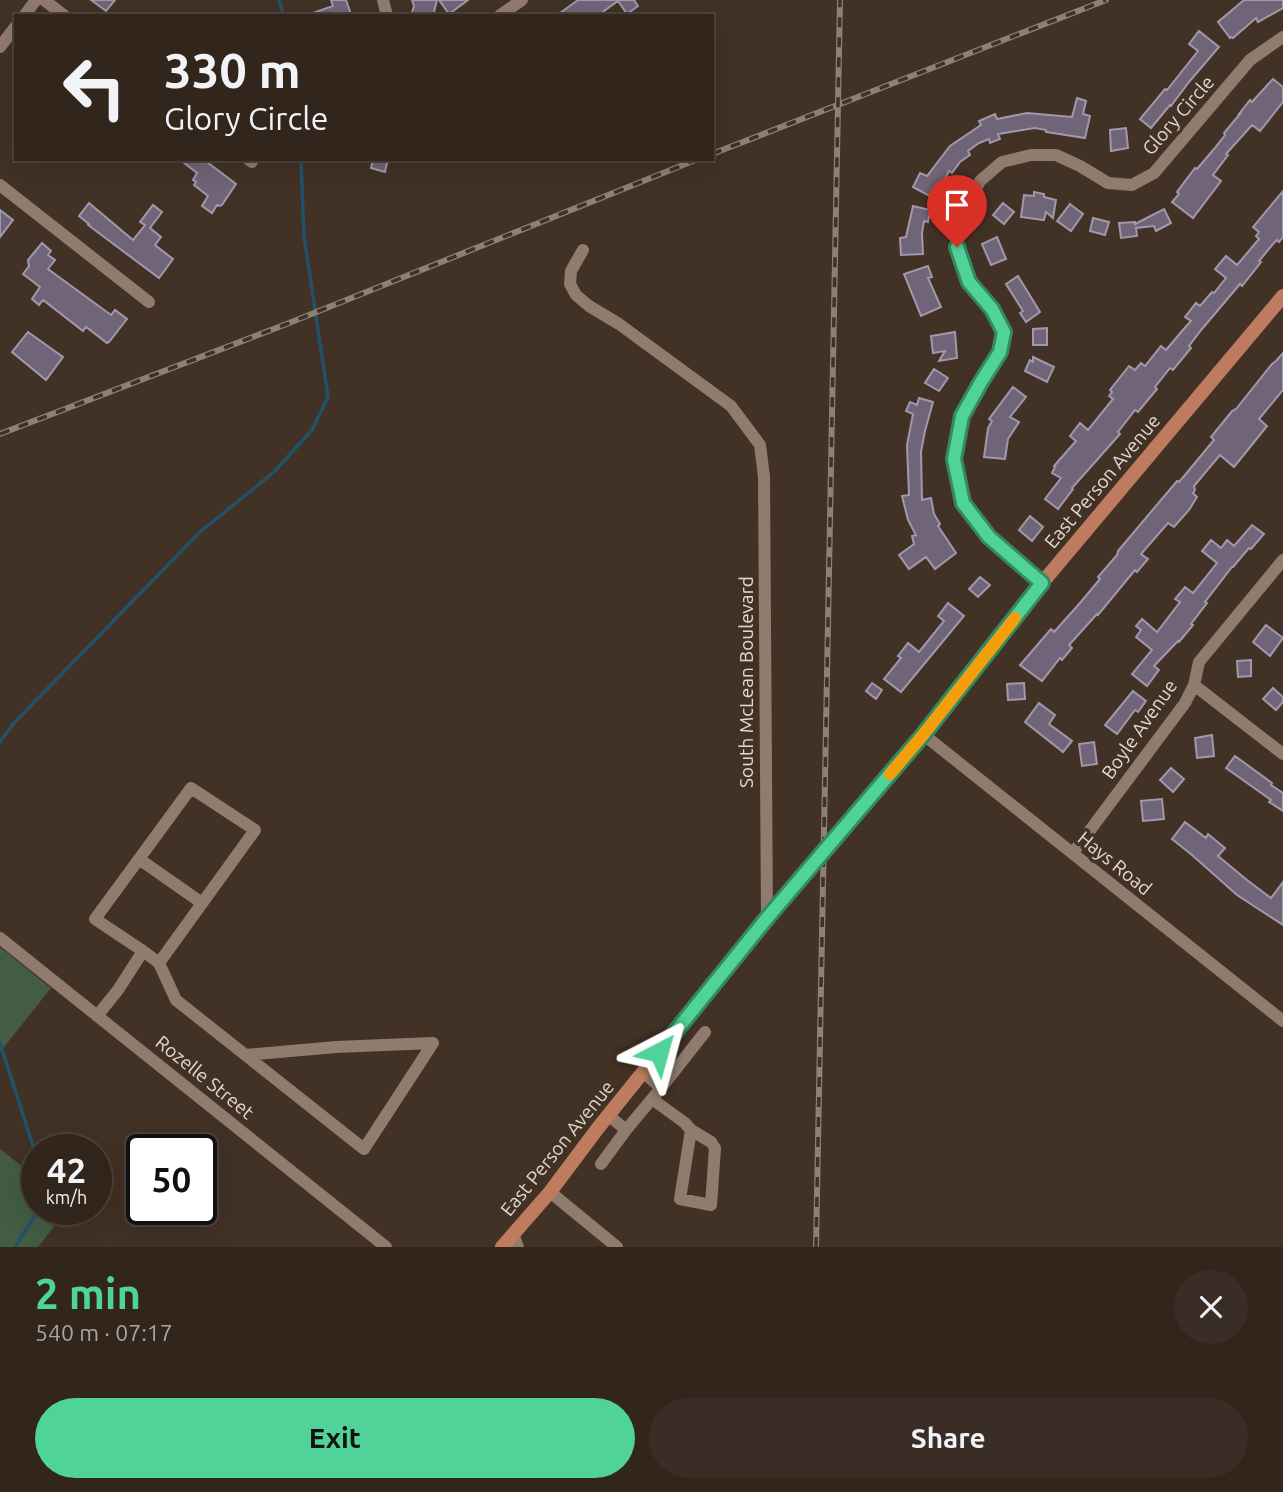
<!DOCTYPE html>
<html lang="en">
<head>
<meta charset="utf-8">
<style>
  :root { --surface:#32251c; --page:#3a2d25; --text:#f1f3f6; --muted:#a8a5a3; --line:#4d423b; --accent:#50d398 }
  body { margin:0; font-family:Ubuntu,sans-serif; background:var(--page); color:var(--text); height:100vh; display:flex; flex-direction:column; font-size:26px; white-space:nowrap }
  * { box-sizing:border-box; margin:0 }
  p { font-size:23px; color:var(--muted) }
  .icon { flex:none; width:38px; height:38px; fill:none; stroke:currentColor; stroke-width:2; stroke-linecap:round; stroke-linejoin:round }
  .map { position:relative; height:1247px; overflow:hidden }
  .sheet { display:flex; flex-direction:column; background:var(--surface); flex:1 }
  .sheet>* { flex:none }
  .top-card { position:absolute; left:14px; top:14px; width:700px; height:147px; border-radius:0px; box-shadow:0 7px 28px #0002,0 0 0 2px var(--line); background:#32251c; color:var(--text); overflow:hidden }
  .speed { position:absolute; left:21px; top:1134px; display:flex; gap:14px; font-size:35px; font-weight:700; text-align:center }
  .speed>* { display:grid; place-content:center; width:91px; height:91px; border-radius:50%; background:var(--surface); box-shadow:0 7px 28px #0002,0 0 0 2px var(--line); line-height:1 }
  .speed small { font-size:18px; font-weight:400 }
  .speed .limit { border:4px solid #111; border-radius:10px; background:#fff; color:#111 }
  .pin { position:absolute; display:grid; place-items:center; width:60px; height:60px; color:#fff; margin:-72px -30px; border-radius:50% 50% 50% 0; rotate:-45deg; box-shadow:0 0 7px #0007 }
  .pin .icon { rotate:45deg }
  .me { position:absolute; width:77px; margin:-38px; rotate:39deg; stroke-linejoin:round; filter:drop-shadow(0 0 5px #0008) }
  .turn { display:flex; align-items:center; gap:24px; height:147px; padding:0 35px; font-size:32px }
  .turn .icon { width:91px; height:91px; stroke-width:2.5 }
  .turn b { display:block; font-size:49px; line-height:60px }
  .round { display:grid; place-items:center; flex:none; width:74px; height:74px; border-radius:37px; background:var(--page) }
  .headline { display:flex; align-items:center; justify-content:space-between; height:119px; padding:0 35px }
  h1 { font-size:42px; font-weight:700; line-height:52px; color:var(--accent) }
  .cta { display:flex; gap:14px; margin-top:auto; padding:14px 35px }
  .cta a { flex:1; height:80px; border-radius:42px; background:var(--accent); color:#111; font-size:28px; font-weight:700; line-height:80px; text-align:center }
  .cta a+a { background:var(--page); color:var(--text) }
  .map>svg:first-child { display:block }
  .green { fill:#425d43 }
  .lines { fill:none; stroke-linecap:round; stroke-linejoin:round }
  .stream { stroke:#22526a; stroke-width:3.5 }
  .building { fill:#706578; stroke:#a397ab; stroke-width:2 }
  .minor { stroke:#907c6e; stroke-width:12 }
  .major { stroke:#bf7b60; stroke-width:14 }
  .rail-casing { stroke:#8e8076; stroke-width:6 }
  .rail { stroke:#423125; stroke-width:3.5; stroke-dasharray:10; stroke-linecap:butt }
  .route-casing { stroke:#348963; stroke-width:18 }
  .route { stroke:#50d398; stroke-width:12 }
  .slow { stroke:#f59e0b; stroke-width:12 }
  .labels { text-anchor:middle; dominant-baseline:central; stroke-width:7; stroke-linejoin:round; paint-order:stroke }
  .street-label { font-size:19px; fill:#e3d8d0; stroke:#423125 }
</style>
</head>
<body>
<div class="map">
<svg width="1283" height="1247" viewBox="0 0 1283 1247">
  <rect width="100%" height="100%" fill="#423125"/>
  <path class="green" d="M0,947L51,988L0,1052Z
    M0,1149L37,1178V1209H68L38,1247H0Z"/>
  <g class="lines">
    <path class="stream" d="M279,0L284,16
      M0,742L13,724L200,532L274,472L312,430L328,397L304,236L301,159
      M0,1043L35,1152L37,1212L15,1247"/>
  </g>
  <path class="building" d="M91,0H115L106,11Z
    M331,0H346L351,14L345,16H310V14L333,6Z
    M412,0H437L433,16H411L414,6Z
    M439,0H468L449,14Z
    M578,0H634L638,6L627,14L618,1L597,16H556Z
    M1244,0H1283V8L1258,22L1256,18L1233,38L1231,37L1230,38L1218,22Z
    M1199,31L1219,47L1189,82L1171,106L1170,105L1151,128L1140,119L1165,89L1167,90L1171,85L1198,51L1189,44Z
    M1273,79L1283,87V102L1260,131L1252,125L1226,154L1228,155L1213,175L1221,181L1193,218L1172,202L1179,194L1177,192L1195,168L1197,169L1214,149L1225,135L1224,133L1240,114H1239L1250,100L1252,102Z
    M1077,98L1086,101L1083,114L1090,116L1085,138L1046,132V130L1035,128L998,134L1000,139L990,143L989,139L979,143L968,151L970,155L960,162L952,173L949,171L935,199L913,187L920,173L927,176L950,146L981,125L979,121L995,114L997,119L1027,113L1072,117Z
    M1126,128L1128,148L1111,151L1110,130Z
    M179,159H203L236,184L222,205L219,206L217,205L212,213L202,206L208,196L194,185L196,182L193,180L197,173Z
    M373,159H388L385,172L371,168Z
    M1283,191V237L1279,242L1277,240L1273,244L1259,261L1261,262L1242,286L1240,284L1202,329L1189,346L1191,348L1173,370L1170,368L1155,387L1157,389L1138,412L1135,410L1118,432L1120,434L1072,488L1073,489L1058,509L1045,499L1061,478L1052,473L1055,467L1054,466L1076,441L1070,436L1080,423L1088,430L1113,399L1109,396L1112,392L1110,390L1129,366L1135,370L1141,363L1145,366L1161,346L1166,350L1182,331L1191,321L1185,317L1196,303L1200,306L1212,292L1214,293L1226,278L1215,269L1226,256L1237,265L1259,239L1256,236L1259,232L1253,227Z
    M1034,192L1044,194V197L1056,200L1053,218L1046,212L1044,220H1043L1021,217L1024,195L1034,196Z
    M89,203L133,240L145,225L140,222L153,205L162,212L150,228L161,237L155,245L173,259L159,278L88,225L89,224L79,216Z
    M1003,203L1014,212L1004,224L993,215Z
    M1070,204L1083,214L1071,231L1057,221Z
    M913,206L930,210L928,222L924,221L922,233L923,254L901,255L900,238L906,237Z
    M1164,209L1171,223L1156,231L1154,226L1136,228L1137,236L1121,238L1119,223L1135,222V224Z
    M0,210L13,220L0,237Z
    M1093,218L1109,222L1105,235L1090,231Z
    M997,237L1006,259L991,265L982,244Z
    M42,243L51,251L48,255L55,260L48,269L111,315L115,310L127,319L109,342L107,343L86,327L83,331L43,300L39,305L32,299L40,287L23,274L29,266L28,260Z
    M928,266L932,277L928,278L941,307L921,316L904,274Z
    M1018,276L1040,312L1026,322L1020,313L1023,311L1006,284Z
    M1047,328V345H1033V329Z
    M28,332L63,357L46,380L12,352Z
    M955,332L957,358L939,361L945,351L933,353L931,336Z
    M1283,353V390L1259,419L1267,426L1234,467L1220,455L1194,486L1195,490L1193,493L1197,497L1189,510L1174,527L1168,523L1141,554L1148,559L1137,572L1135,570L1098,615L1097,614L1069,645L1072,648L1062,660L1060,658L1042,681L1020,665L1051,629L1054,632L1080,603L1100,579L1098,577L1117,555L1118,551L1177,481L1179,482L1185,475L1214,440L1211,437L1232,411L1236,409L1272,364L1276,361Z
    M1033,357L1054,367L1047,382L1025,371L1030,360L1033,362Z
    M934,369L948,378L939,391L925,383Z
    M1013,387L1026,397L1010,417L1019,422L1008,439L1005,459L984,457L988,428L992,421L989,419Z
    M919,398L933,402L925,431L921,452L922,500L931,498L934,514L940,524L938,526L956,553L935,569L926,557L909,569L899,555L914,544L912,536L916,535L908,520L902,496L909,495L907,445L913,414L906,411L910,402L917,405Z
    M1030,516L1043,527L1032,541L1019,530Z
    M1252,525L1264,534L1251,549L1249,548L1233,567H1232L1205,602L1207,603L1191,624L1193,625L1179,642L1178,641L1154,666L1159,670L1147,686L1132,674L1152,650L1136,637L1141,630L1136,626L1142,619L1157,632L1180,602L1175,599L1185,587L1193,593L1217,563L1202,551L1211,540L1221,548L1227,540L1234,546Z
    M980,577L990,585L978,597L969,589Z
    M948,603L964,616L901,692L884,679L901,658L898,656L908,643L919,652L944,621L938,616Z
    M1266,625L1283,638L1270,656L1253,642Z
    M1251,660V676L1238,677L1237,661Z
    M872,683L882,690L876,699L866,691Z
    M1024,683L1025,699L1008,700L1007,684Z
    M1273,688L1283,697V702L1276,710L1263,699Z
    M1133,691L1146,701L1138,712L1135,710L1117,734L1105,725Z
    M1039,703L1055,715L1049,724L1072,741L1063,752L1025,722Z
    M1212,735L1214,756L1197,758L1195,738Z
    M1094,742L1097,764L1082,766L1079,744Z
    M1235,756L1272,783L1271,785L1283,793V811L1269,802L1271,800L1226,768Z
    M1171,768L1184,779L1173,792L1160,780Z
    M1162,799L1164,819L1143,821L1141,801Z
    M1185,822L1206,838L1208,834L1225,848L1218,856L1247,880L1271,898L1283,882V925L1237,895L1192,855L1172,839Z"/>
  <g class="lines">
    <path class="minor" d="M44,0L65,16
      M383,0L387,16
      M24,16L36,0
      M499,16L522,0
      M0,47L16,26
      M248,159L252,162
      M0,185L149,302
      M583,250L571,271L570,284L576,295L589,306L619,324L731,406L760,445L764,477L767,918
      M1042,583L989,537L963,503L954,459L962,416L981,382L1000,352L1004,332L992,309L969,282L957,247L962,216L980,181L1002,162L1031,155H1056L1080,166L1108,183L1132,185L1154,173L1250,60L1283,37
      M1194,685L1283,754
      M924,735L1283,1021
      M1073,853L1185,703L1194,685L1199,662L1283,560
      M139,859L202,903
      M0,938L386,1247
      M159,963L176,1000L364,1149L433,1043L336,1047L246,1055
      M97,1016L118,990L143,951L95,919L191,788L255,830L159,963L143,951
      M661,1088L705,1032
      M652,1099L685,1123L691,1130L680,1199L711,1205L715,1148L711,1142L691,1130
      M608,1115L626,1130L661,1088L643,1072
      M601,1164L626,1130
      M550,1192L617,1247
      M513,1234L518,1247"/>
    <path class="major" d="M502,1247L550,1192L598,1128L767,918L924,735L1042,583L1283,296"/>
    <g class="rail-casing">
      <path id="rail" d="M712,154L1106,0
        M0,434L284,325L698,159
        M816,1247L840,0"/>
    </g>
    <use href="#rail" class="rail"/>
  </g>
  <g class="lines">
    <g class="route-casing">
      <path id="route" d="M659,1052L767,918L923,735L1042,583L989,537L963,503L954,459L962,416L981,382L1000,352L1004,332L992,309L969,282L957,247"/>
    </g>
    <use href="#route" class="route"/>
    <path class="slow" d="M890,774L923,735L1015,618"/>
  </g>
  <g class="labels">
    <g class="street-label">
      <text transform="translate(1178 115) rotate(-49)">Glory Circle</text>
      <text transform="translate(1102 481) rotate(-50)">East Person Avenue</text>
      <text transform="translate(746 682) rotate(-90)">South McLean Boulevard</text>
      <text transform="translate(1139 729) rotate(-55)">Boyle Avenue</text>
      <text transform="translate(1115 863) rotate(39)">Hays Road</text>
      <text transform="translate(205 1077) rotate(39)">Rozelle Street</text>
      <text transform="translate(557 1148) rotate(-51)">East Person Avenue</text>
    </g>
  </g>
</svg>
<div class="speed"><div>42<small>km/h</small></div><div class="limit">50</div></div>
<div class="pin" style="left:957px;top:247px;background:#d93025"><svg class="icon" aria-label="arrive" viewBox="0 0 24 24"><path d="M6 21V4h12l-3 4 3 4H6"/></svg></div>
<svg class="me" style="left:659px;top:1052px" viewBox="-20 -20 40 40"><path d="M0-17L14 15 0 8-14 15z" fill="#50d398" stroke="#fff" stroke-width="4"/></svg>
<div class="top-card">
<div class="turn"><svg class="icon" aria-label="left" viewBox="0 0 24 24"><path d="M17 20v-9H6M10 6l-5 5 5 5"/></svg><div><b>330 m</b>Glory Circle</div></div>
</div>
</div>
<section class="sheet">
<div class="headline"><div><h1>2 min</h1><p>540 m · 07:17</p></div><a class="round"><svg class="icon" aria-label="close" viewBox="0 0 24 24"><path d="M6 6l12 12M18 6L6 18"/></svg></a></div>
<div class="cta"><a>Exit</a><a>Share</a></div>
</section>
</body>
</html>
